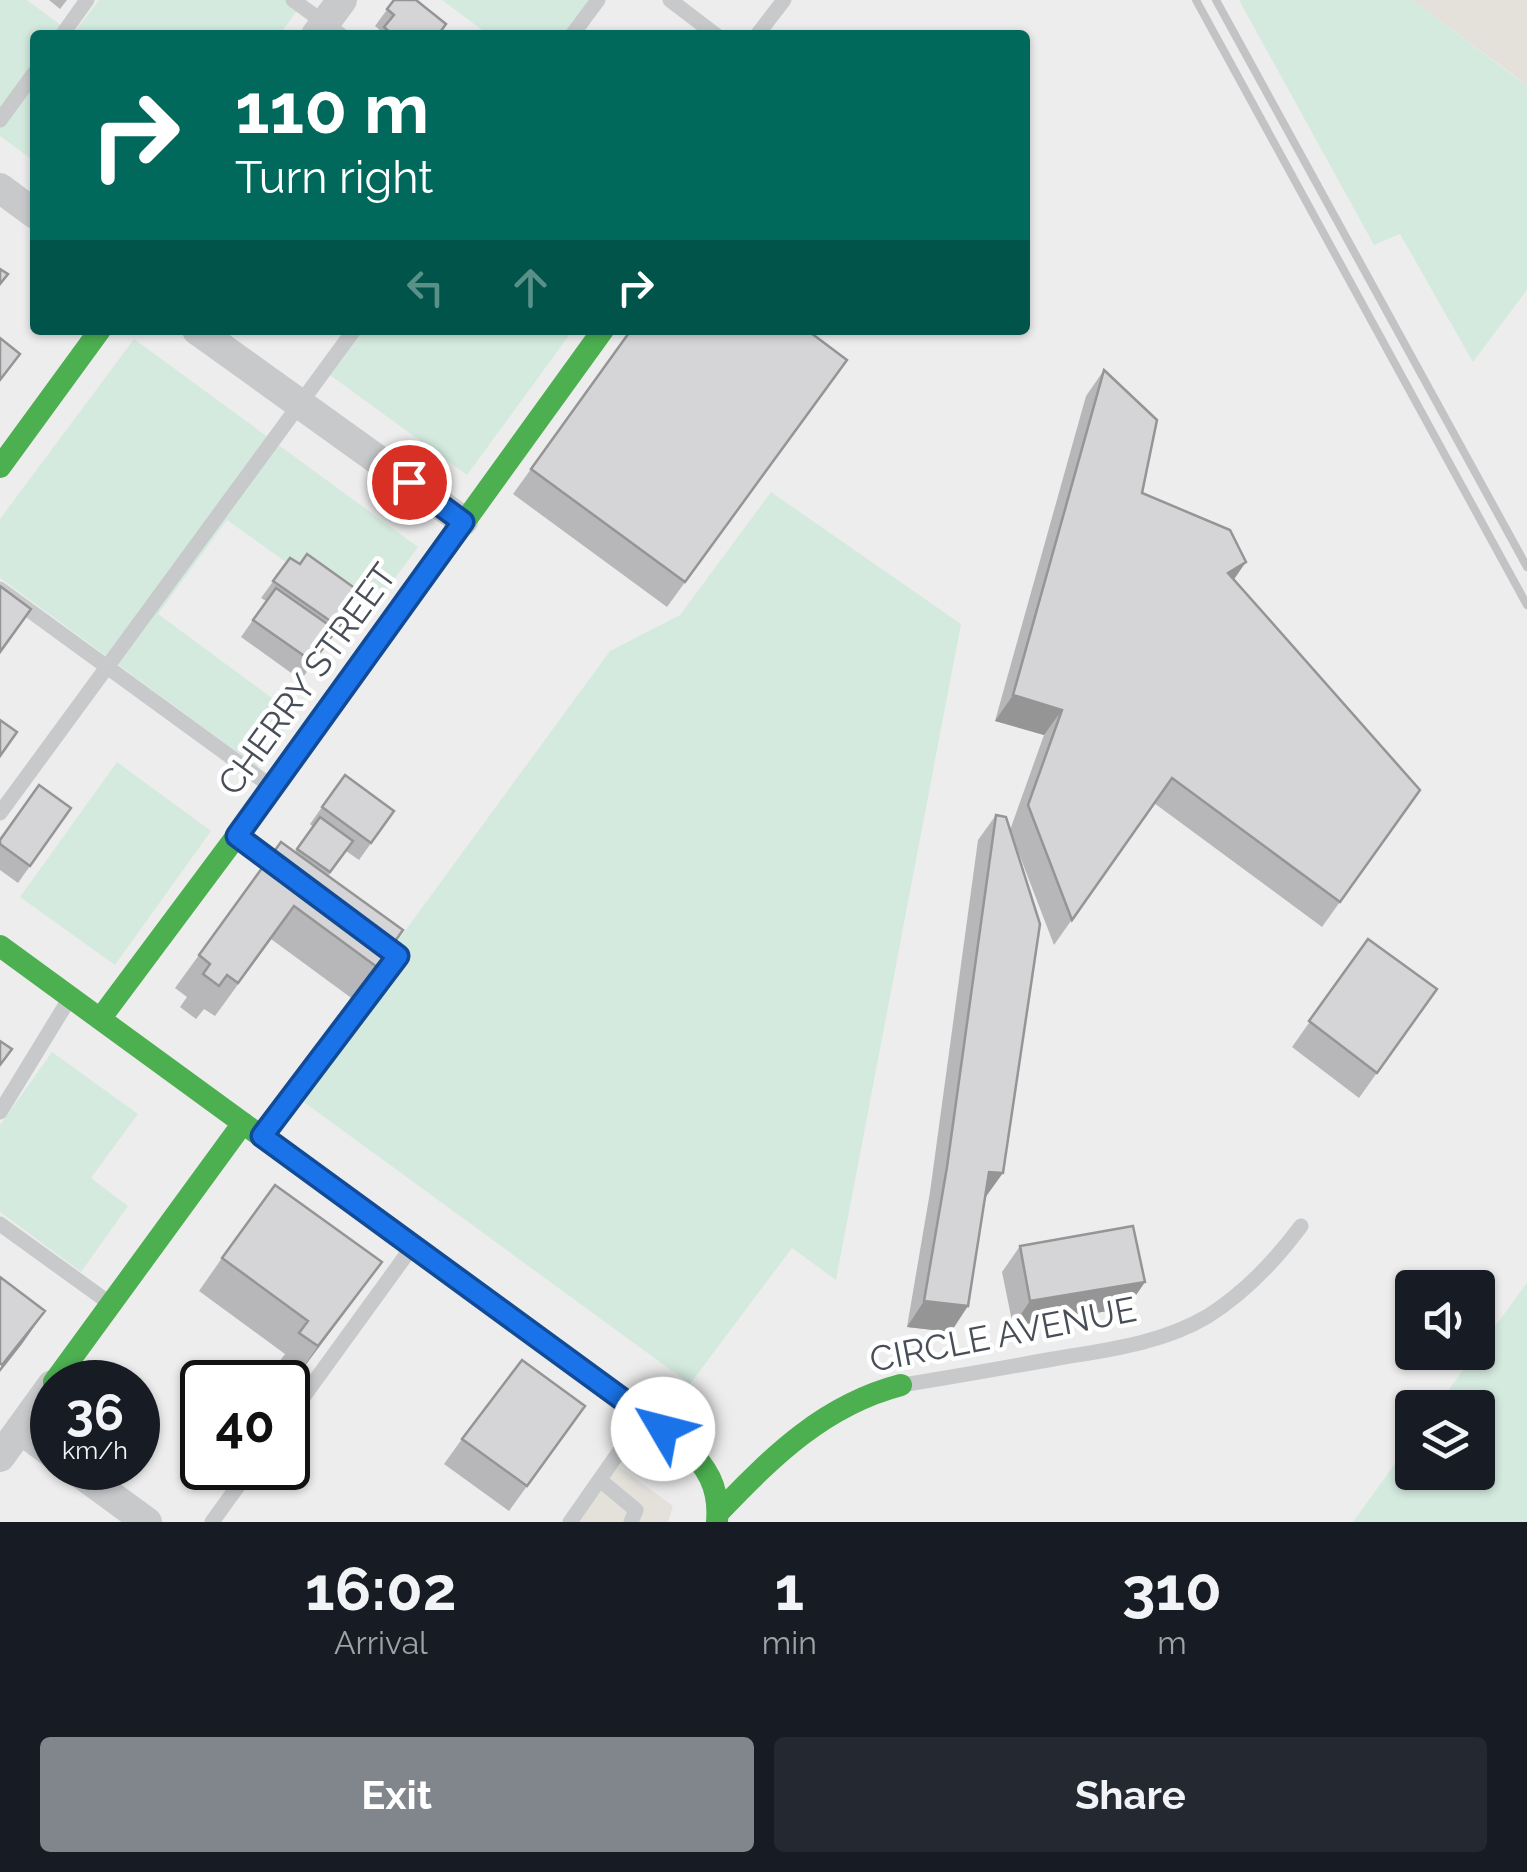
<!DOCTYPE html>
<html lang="en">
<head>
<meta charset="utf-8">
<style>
  :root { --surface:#171b24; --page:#242831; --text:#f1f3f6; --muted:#9ea1a6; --accent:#81868c }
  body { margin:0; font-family:Raleway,sans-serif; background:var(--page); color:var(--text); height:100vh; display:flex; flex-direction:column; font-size:38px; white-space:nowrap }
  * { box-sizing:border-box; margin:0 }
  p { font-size:32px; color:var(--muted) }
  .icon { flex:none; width:55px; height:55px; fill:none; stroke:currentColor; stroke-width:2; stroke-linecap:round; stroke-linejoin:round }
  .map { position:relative; height:1522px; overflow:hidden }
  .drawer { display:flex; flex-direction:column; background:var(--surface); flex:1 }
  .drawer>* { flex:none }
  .banner { position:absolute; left:30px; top:30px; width:1000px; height:305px; border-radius:10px; box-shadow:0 2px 8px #0004; background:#00695c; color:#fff; overflow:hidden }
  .buttons { position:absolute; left:1395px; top:1270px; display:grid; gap:20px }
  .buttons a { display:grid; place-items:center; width:100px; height:100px; border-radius:10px; background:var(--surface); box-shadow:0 2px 8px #0004; font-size:50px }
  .speed { position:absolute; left:30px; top:1360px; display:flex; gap:20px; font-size:50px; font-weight:700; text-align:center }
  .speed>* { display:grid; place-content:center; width:130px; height:130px; border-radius:50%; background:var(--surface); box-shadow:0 2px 8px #0004; line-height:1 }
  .speed small { font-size:25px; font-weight:400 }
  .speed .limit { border:5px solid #111; border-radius:15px; background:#fff; color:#111 }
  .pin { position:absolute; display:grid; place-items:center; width:85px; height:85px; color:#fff; margin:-42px; border:5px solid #fff; border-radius:50%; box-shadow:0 2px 10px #0007 }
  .me { position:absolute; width:110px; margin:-55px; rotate:307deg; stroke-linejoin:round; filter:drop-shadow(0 0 8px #0008) }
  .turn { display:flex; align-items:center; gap:35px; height:210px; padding:0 40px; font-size:45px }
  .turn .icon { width:130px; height:130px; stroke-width:2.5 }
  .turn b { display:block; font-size:70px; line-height:85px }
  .lanes { display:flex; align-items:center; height:95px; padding:0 40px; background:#0003; justify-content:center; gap:50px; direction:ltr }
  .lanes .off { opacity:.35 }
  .eta { display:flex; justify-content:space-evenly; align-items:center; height:170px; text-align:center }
  .eta b { font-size:60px; font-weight:700; line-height:70px }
  .button { display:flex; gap:20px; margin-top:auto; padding:20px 40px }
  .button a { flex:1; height:115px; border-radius:10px; background:var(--accent); color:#fff; font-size:40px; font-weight:700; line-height:115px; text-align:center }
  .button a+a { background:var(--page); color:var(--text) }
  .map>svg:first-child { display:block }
  .commercial { fill:#e3e1da }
  .green { fill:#d4eade }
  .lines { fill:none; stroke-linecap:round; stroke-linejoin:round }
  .lane { stroke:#c8c9cb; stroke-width:15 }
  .street { stroke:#c8c9cb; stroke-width:30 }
  .fast { stroke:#4caf50; stroke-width:22 }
  .rail { stroke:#c3c3c5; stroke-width:8 }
  .wall { fill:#b7b7b9 }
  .shaded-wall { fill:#959596 }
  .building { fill:#d5d5d7; stroke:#959596; stroke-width:2.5 }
  .route-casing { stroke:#114b97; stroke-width:25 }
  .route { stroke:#1a73e8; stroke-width:18 }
  .labels { text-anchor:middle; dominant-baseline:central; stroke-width:9; stroke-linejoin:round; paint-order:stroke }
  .street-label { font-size:35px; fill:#474e57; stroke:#fff }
</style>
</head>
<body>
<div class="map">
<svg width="1527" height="1522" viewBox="0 0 1527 1522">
  <rect width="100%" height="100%" fill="#eeeded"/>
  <path class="commercial" d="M1412,0H1527V86L1516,77Z
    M613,1462L673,1506L668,1522H570Z"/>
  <path class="green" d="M0,0H27L73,34L99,0H305L279,35H35V162L0,136Z
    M442,0H591L565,35H489Z
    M1239,0H1412L1527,86V290L1473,362L1400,234L1374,245Z
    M363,330H573L467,475L330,375Z
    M134,339L418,547L365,619L227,520L158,614L295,715L257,767L0,578V519Z
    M771,492L961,624L836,1280L792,1248L690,1384L301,1100L408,957L394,946L610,651L680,615Z
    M117,762L211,831L115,965L20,897Z
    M52,1052L138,1114L91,1178L128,1206L81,1272L0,1212V1125Z
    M1527,1283V1522H1353L1412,1440V1472H1478V1408L1436,1407Z"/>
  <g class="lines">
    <path class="lane" d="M293,0L341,35
      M670,0L716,35
      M62,35L87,0
      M572,35L598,0
      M757,35L784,0
      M0,120L35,72
      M0,589L272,787
      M0,813L354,330
      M240,838L282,870
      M0,1112L68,1001
      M262,1136L398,956L376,940
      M0,1224L108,1302
      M902,1385C952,1377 1003,1368 1053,1359C1106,1350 1161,1344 1208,1316C1246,1292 1275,1261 1301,1226
      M288,1418L412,1247
      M600,1480L636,1510L631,1522
      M212,1522L251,1468
      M570,1522L642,1419"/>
    <path class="street" d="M316,35L342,0
      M0,188L35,214
      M197,330L463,521
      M20,1429L52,1453
      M0,1457L52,1385
      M73,1468L147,1522"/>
    <path class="fast" d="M0,467L100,330
      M0,946L682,1443C707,1466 720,1487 717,1522
      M100,1019L273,787L603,330
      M54,1382L243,1123
      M719,1512C773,1456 824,1405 901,1385"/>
    <path class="rail" d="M1196,0L1527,605
      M1216,0L1527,567"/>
  </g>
  <path class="wall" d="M49,0H67L60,9Z
    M394,0L446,24L439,35H378L381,31L375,26Z
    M631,330L847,360L667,607L513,494Z
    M1104,370L1142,493L1234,580L1420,790L1322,927L1154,803L1054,945L1011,833L985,1198L951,1332L907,1327L930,1192L978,840L996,815L1010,830L1044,735L995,721L1086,396Z
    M290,558L300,564L363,594L301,680L241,637L266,601L261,598Z
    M322,807L394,811L359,860L346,851L328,876L403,930L354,1000L271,939L215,1016L204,1009L196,1019L180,1007L187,997L175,988L199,955L295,852L313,827L310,824Z
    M71,808L18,883L0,870V840Z
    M1368,939L1437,989L1359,1098L1292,1047Z
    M1020,1246L1145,1282L1127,1308L1013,1326L1002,1272Z
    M222,1258L382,1262L295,1379L276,1366L285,1354L199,1291Z
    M585,1406L509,1511L444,1464L462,1439Z"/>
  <path class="shaded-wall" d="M1246,562L1228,588V573Z
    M1013,695L1062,710L1044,735L995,721Z
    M989,1172L1003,1173L985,1198Z
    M382,1262L358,1295L295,1379L318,1346Z
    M1145,1282L1127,1308L1013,1326L1030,1301Z
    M924,1301L968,1306L951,1332L907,1327Z
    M45,1311L22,1344L0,1372V1368Z"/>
  <path class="building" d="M394,0H416L446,24L438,35H393L384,27L394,15L387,9Z
    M0,269L8,274L0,284Z
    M631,330H807L847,360L685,582L531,469Z
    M0,338L20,354L0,380Z
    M1104,370L1157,420L1142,493L1230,530L1246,562L1228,573L1420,790L1340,902L1172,778L1072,920L1028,805L1062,710L1013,695Z
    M307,554L363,594L339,627L273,581L290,558L300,564Z
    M0,586L31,609L0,652Z
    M276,588L336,630L313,662L253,620Z
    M0,720L17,732L0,756Z
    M345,775L394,811L371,843L322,807Z
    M39,785L71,808L30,866L0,844V840Z
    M996,815L1006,817L1040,924L1003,1173L989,1172L968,1306L924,1301L947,1167Z
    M320,817L353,841L330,872L297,849Z
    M281,842L403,930L377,967L294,906L238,983L227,975L219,986L203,974L210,964L199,955Z
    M1368,939L1437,989L1377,1073L1309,1021Z
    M0,1041L12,1049L0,1065Z
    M275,1185L382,1262L318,1346L299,1333L308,1321L222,1258Z
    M1133,1226L1145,1282L1030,1301L1020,1246Z
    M0,1277L45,1311L2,1365L0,1363Z
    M522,1360L585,1406L527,1486L462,1439Z"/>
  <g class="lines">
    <g class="route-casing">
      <path id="route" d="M409,482L463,522L237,836L398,956L262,1136L663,1429"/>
    </g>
    <use href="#route" class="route"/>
  </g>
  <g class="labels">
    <g class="street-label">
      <text transform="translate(307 679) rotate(-54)">CHERRY STREET</text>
      <text transform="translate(1003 1334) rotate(-11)">CIRCLE AVENUE</text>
    </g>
  </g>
</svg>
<div class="buttons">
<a><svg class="icon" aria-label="sound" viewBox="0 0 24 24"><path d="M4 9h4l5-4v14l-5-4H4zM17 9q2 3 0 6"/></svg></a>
<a><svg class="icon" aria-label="layers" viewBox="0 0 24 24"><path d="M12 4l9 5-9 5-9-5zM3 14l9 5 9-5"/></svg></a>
</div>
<div class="speed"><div>36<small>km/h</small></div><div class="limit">40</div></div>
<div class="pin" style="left:409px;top:482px;background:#d93025"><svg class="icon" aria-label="arrive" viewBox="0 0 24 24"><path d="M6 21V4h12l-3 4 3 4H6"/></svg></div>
<svg class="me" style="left:663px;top:1429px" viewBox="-20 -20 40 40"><circle r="19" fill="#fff"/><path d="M0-13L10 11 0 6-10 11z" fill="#1a73e8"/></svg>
<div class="banner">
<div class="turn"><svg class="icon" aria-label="right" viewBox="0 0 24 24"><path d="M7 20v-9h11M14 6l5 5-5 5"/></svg><div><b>110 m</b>Turn right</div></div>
<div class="lanes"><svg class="icon off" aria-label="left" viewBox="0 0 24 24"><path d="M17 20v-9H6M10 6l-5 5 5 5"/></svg><svg class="icon off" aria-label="ahead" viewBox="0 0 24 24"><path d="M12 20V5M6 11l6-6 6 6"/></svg><svg class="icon" aria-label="right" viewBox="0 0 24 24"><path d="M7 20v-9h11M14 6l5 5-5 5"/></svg></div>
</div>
</div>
<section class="drawer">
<div class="eta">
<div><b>16:02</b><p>Arrival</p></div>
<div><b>1</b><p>min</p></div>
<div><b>310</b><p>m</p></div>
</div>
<div class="button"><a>Exit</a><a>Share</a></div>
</section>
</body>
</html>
